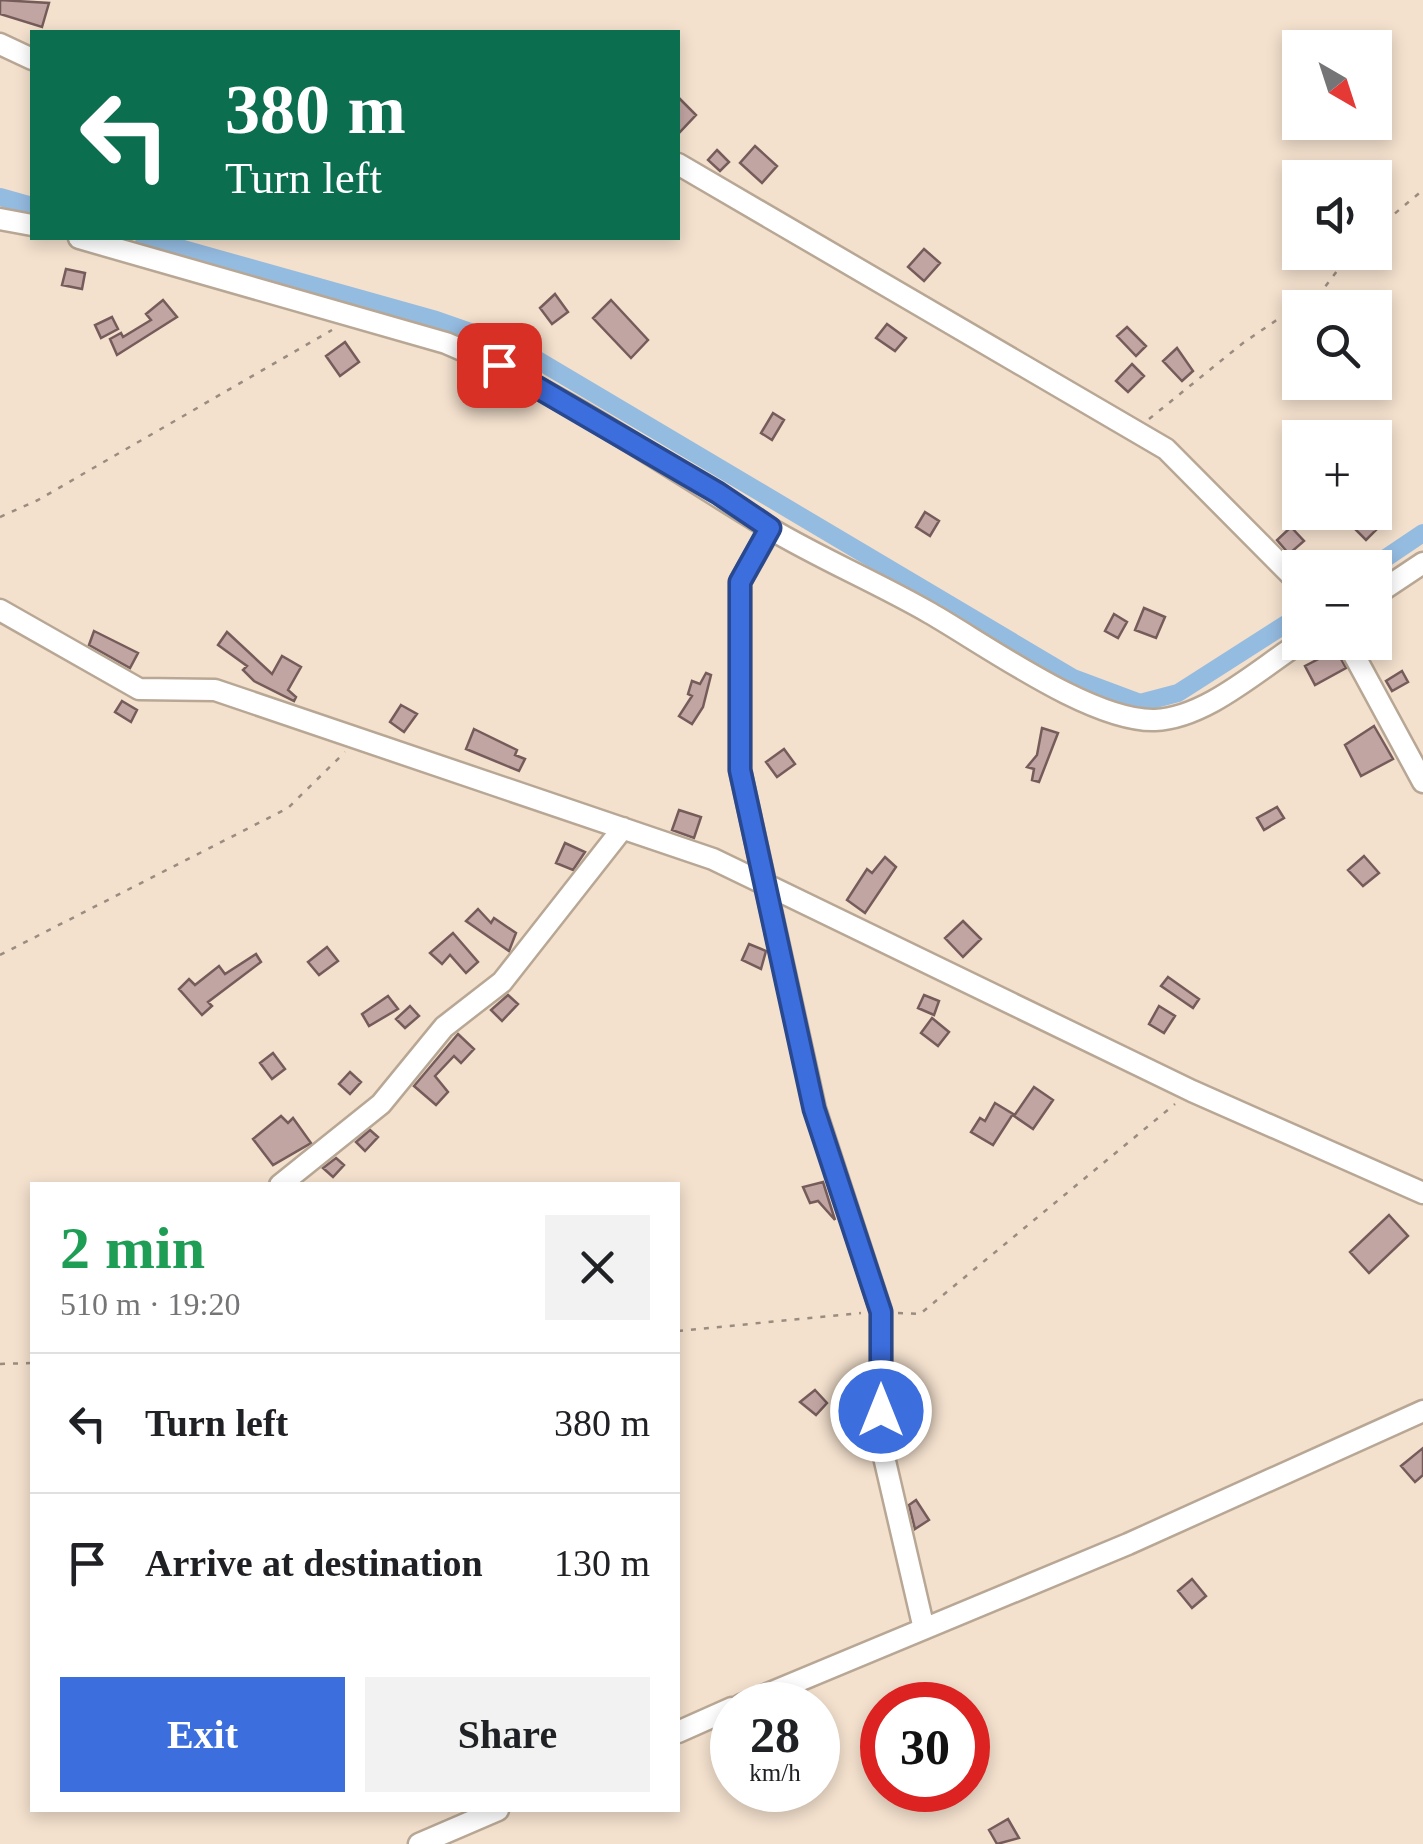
<!DOCTYPE html>
<html lang="en">
<head>
<meta charset="utf-8">
<style>
  :root { --surface:#fff; --page:#f2f2f2; --text:#202124; --muted:#757577; --line:#e0e0e0; --accent:#3d6ede }
  body { margin:0; font-family:"Times New Roman",serif; background:var(--page); color:var(--text); height:100vh; display:flex; flex-direction:column; font-size:38px; white-space:nowrap }
  * { box-sizing:border-box; margin:0 }
  p { font-size:32px; color:var(--muted) }
  .icon { flex:none; width:55px; height:55px; fill:none; stroke:currentColor; stroke-width:2; stroke-linecap:round; stroke-linejoin:round }
  .map { position:relative; flex:1; overflow:hidden }
  .details { position:absolute; left:30px; top:1182px; width:650px; height:630px; display:flex; flex-direction:column; background:var(--surface); border-radius:0px; box-shadow:0 5px 15px #0003 }
  .details>* { flex:none }
  .banner { position:absolute; left:30px; top:30px; width:650px; height:210px; border-radius:0px; box-shadow:0 5px 15px #0003; background:#0b6e4f; color:#fff; overflow:hidden }
  .needle { width:65px; rotate:141deg }
  .tools { position:absolute; left:1282px; top:30px; display:grid; gap:20px }
  .tools a { display:grid; place-items:center; width:110px; height:110px; border-radius:0px; background:var(--surface); box-shadow:0 5px 15px #0003; font-size:50px }
  .speed { position:absolute; left:710px; top:1682px; display:flex; gap:20px; font-size:50px; font-weight:700; text-align:center }
  .speed>* { display:grid; place-content:center; width:130px; height:130px; border-radius:50%; background:var(--surface); box-shadow:0 5px 15px #0003; line-height:1 }
  .speed small { font-size:25px; font-weight:400 }
  .speed .limit { border:15px solid #d22; background:#fff; color:#111 }
  .pin { position:absolute; display:grid; place-items:center; width:85px; height:85px; color:#fff; margin:-42px; border-radius:20px; box-shadow:0 5px 15px #0006 }
  .me { position:absolute; width:110px; margin:-55px; rotate:0deg; stroke-linejoin:round; filter:drop-shadow(0 0 8px #0008) }
  .turn { display:flex; align-items:center; gap:35px; height:210px; padding:0 30px; font-size:45px }
  .turn .icon { width:130px; height:130px; stroke-width:2.5 }
  .turn b { display:block; font-size:70px; line-height:85px }
  .round { display:grid; place-items:center; flex:none; width:105px; height:105px; border-radius:0px; background:var(--page) }
  .head { display:flex; align-items:center; justify-content:space-between; height:170px; padding:0 30px }
  h1 { font-size:60px; font-weight:800; line-height:75px; color:#1e9e55 }
  .cta { display:flex; gap:20px; margin-top:auto; padding:20px 30px }
  .cta a { flex:1; height:115px; border-radius:0px; background:var(--accent); color:#fff; font-size:40px; font-weight:800; line-height:115px; text-align:center }
  .cta a+a { background:var(--page); color:var(--text) }
  ul { padding:0; list-style:none }
  li { display:flex; align-items:center; gap:30px; height:140px; padding:0 30px; border-top:2px solid var(--line) }
  li div { flex:1 }
  li b { display:block; font-size:38px }
  li em { font-style:normal }
  .map>svg:first-child { display:block }
  .lines { fill:none; stroke-linecap:round; stroke-linejoin:round }
  .canal { stroke:#94bbe0; stroke-width:18 }
  .building { fill:#c1a5a3; stroke:#755c5a; stroke-width:2.5 }
  .minor-casing { stroke:#b8a794; stroke-width:25 }
  .path { stroke:#9a8c7f; stroke-width:2.5; stroke-dasharray:5 8; stroke-linecap:butt }
  .minor { stroke:#fff; stroke-width:20 }
  .route-casing { stroke:#284890; stroke-width:25 }
  .route { stroke:#3d6ede; stroke-width:18 }
</style>
</head>
<body>
<div class="map">
<svg width="1423" height="1844" viewBox="0 0 1423 1844">
  <rect width="100%" height="100%" fill="#f3e0cd"/>
  <g class="lines">
    <path class="canal" d="M0,197L32,206
      M144,238L436,320L519,349L1073,678L1140,703L1178,693L1300,615
      M1371,568L1423,533"/>
  </g>
  <path class="building" d="M0,0L49,3L42,27L0,14Z
    M678,97L696,115L678,134Z
    M755,146L777,166L762,183L740,163Z
    M717,150L729,162L720,171L708,160Z
    M924,249L940,263L924,281L908,267Z
    M66,269L85,273L82,289L62,285Z
    M555,294L568,312L552,324L540,308Z
    M163,300L177,317L117,355L110,339L121,333L123,337L151,320L146,314Z
    M611,300L648,340L631,358L593,318Z
    M112,317L118,329L101,338L95,325Z
    M887,324L906,338L895,351L876,338Z
    M1127,327L1146,346L1136,356L1117,336Z
    M345,342L359,362L340,376L326,356Z
    M1177,348L1193,371L1182,381L1163,361Z
    M1132,364L1144,376L1128,392L1116,381Z
    M773,413L784,420L772,440L761,433Z
    M925,512L939,521L930,536L916,527Z
    M1362,516L1376,530L1366,540L1352,526Z
    M1291,527L1304,541L1289,554L1277,540Z
    M1144,608L1165,617L1156,638L1135,630Z
    M1114,614L1127,622L1118,638L1105,631Z
    M94,631L138,653L130,668L89,645Z
    M227,632L272,674L282,656L301,667L288,690L296,697L294,701L254,681L243,670L247,666L218,645Z
    M1336,650L1346,668L1315,685L1305,666Z
    M1402,671L1408,682L1392,691L1386,681Z
    M706,673L711,675L703,707L692,724L679,716L692,696L688,694L692,681L700,684Z
    M122,701L137,710L131,722L115,712Z
    M401,705L417,714L404,732L390,722Z
    M1374,726L1393,759L1361,776L1345,745Z
    M1042,728L1058,733L1039,782L1032,780L1034,769L1027,767L1037,755Z
    M474,729L517,750L515,755L525,759L519,771L466,749Z
    M784,749L795,764L777,777L766,762Z
    M1277,807L1284,818L1264,830L1257,818Z
    M679,810L701,817L694,838L672,830Z
    M565,843L585,852L573,870L556,863Z
    M1364,856L1379,873L1363,886L1348,870Z
    M885,857L896,867L865,913L847,900L867,869L872,873Z
    M478,909L491,923L494,918L516,933L509,951L466,921Z
    M963,921L981,939L963,957L945,938Z
    M453,933L478,962L466,973L450,955L442,964L430,953Z
    M749,944L766,951L761,969L742,960Z
    M327,947L338,961L319,975L308,962Z
    M256,954L261,962L208,1002L212,1006L202,1015L179,989L189,979L195,985L219,966L225,974Z
    M1168,977L1199,999L1193,1008L1161,986Z
    M508,995L518,1004L502,1021L491,1010Z
    M924,995L939,1001L934,1015L918,1008Z
    M388,996L398,1009L369,1026L362,1014Z
    M410,1006L419,1016L405,1028L396,1019Z
    M1159,1006L1175,1016L1164,1033L1149,1024Z
    M932,1018L949,1032L938,1046L921,1033Z
    M458,1034L474,1049L461,1063L454,1056L435,1076L448,1092L436,1105L414,1086Z
    M273,1053L285,1069L272,1079L260,1063Z
    M350,1072L361,1082L350,1094L339,1084Z
    M1034,1087L1053,1100L1033,1129L1014,1116Z
    M995,1103L1013,1114L993,1145L971,1132L980,1118L985,1121Z
    M281,1116L288,1123L293,1118L311,1143L273,1165L253,1139Z
    M370,1130L378,1137L365,1151L356,1142Z
    M336,1158L344,1165L333,1177L323,1168Z
    M823,1182L835,1220L818,1201L810,1203L803,1187Z
    M1389,1215L1408,1236L1369,1273L1350,1252Z
    M815,1390L827,1403L816,1415L800,1402Z
    M1423,1448V1475L1415,1482L1401,1466Z
    M916,1500L929,1520L915,1529L909,1505Z
    M1192,1579L1206,1596L1192,1608L1178,1591Z
    M1008,1819L1019,1838L997,1844L989,1830Z"/>
  <g class="lines">
    <g class="minor-casing">
      <path id="minor" d="M0,44L32,59
        M678,164L1166,449L1300,584
        M0,219L32,225
        M79,238L446,343C560,391 663,464 769,528C821,559 878,583 930,613C986,645 1092,722 1155,720C1206,718 1259,669 1301,642
        M770,529L740,582V770L815,1109L881,1311V1444L924,1629
        M1375,595L1423,563
        M0,610L139,689L215,690L713,859L1192,1091L1423,1193
        M1347,642L1423,782
        M280,1185L381,1104L444,1027L502,982L623,828
        M741,1705L1128,1544L1423,1411
        M678,1732L732,1708
        M419,1844L498,1810"/>
    </g>
    <path class="path" d="M1375,230L1423,190
      M1149,419L1243,343L1325,287L1351,252
      M0,517L38,500L332,330
      M0,955L288,808L345,752
      M898,1313L920,1314L1175,1104
      M678,1331L861,1313
      M0,1364L32,1363"/>
    <use href="#minor" class="minor"/>
  </g>
  <g class="lines">
    <g class="route-casing">
      <path id="route" d="M499,365L718,493L770,528L740,582V770L814,1109L881,1312V1411"/>
    </g>
    <use href="#route" class="route"/>
  </g>
</svg>
<div class="tools">
<a><svg class="needle" viewBox="-14 -14 28 28"><path d="M0-13l5 13h-10z" fill="#e53935"/><path d="M0 13l5-13h-10z" fill="#757577"/></svg></a>
<a><svg class="icon" aria-label="sound" viewBox="0 0 24 24"><path d="M4 9h4l5-4v14l-5-4H4zM17 9q2 3 0 6"/></svg></a>
<a><svg class="icon" aria-label="search" viewBox="0 0 24 24"><circle cx="10" cy="10" r="6"/><path d="M15 15l6 6"/></svg></a>
<a>+</a>
<a>−</a>
</div>
<div class="speed"><div>28<small>km/h</small></div><div class="limit">30</div></div>
<div class="pin" style="left:499px;top:365px;background:#d93025"><svg class="icon" aria-label="arrive" viewBox="0 0 24 24"><path d="M6 21V4h12l-3 4 3 4H6"/></svg></div>
<svg class="me" style="left:881px;top:1411px" viewBox="-20 -20 40 40"><circle r="17" fill="#3d6ede" stroke="#fff" stroke-width="3"/><path d="M0-11L8 9 0 5-8 9z" fill="#fff"/></svg>
<div class="banner">
<div class="turn"><svg class="icon" aria-label="left" viewBox="0 0 24 24"><path d="M17 20v-9H6M10 6l-5 5 5 5"/></svg><div><b>380 m</b>Turn left</div></div>
</div>
<section class="details">
<div class="head"><div><h1>2 min</h1><p>510 m · 19:20</p></div><a class="round"><svg class="icon" aria-label="close" viewBox="0 0 24 24"><path d="M6 6l12 12M18 6L6 18"/></svg></a></div>
<ul>
<li><svg class="icon" aria-label="left" viewBox="0 0 24 24"><path d="M17 20v-9H6M10 6l-5 5 5 5"/></svg><div><b>Turn left</b></div><em>380 m</em></li>
<li><svg class="icon" aria-label="arrive" viewBox="0 0 24 24"><path d="M6 21V4h12l-3 4 3 4H6"/></svg><div><b>Arrive at destination</b></div><em>130 m</em></li>
</ul>
<div class="cta"><a>Exit</a><a>Share</a></div>
</section>
</div>
</body>
</html>
